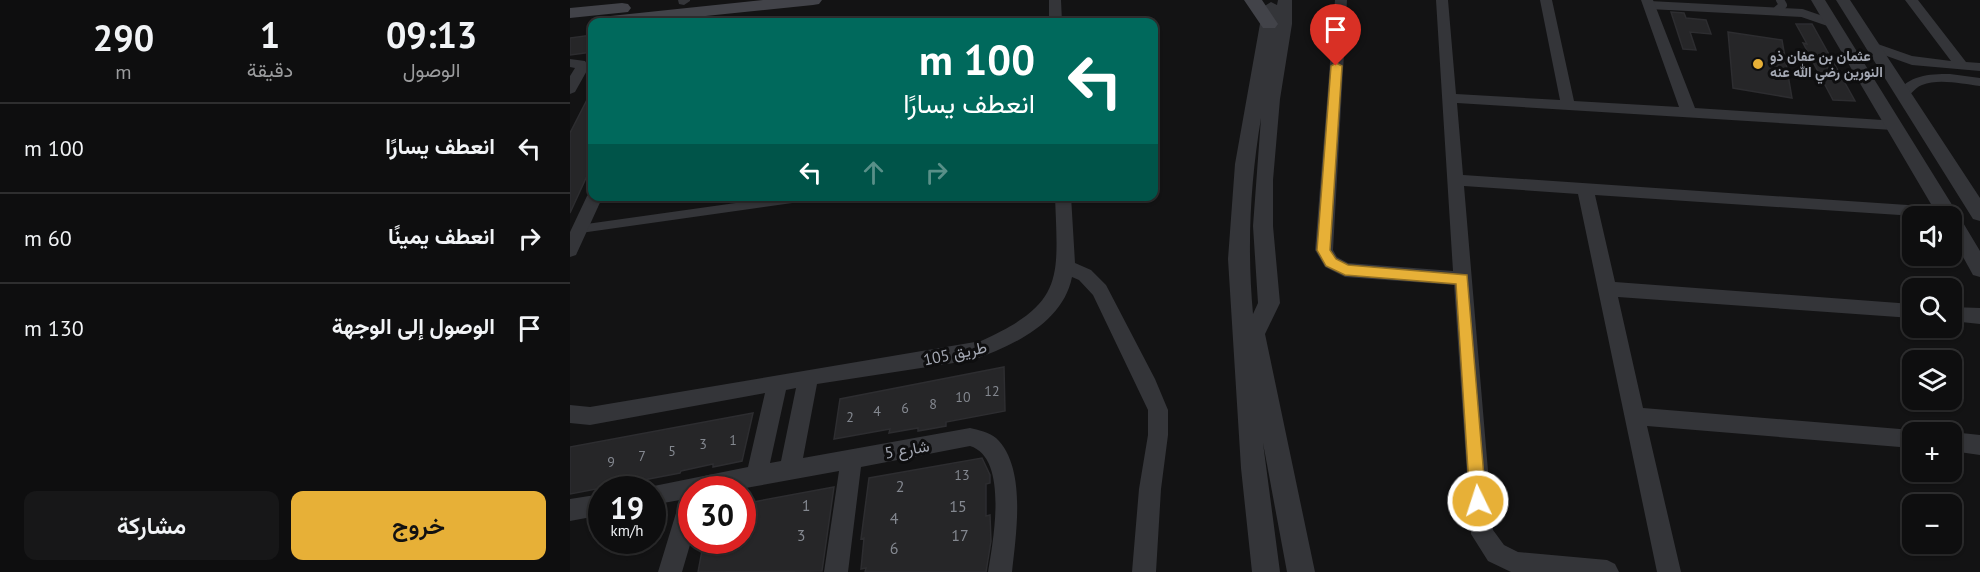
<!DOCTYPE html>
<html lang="ar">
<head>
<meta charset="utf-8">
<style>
  :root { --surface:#0e0e0f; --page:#171718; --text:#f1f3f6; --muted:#9b9c9e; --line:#2e2e2f; --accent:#e7b037 }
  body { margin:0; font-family:"PT Sans",Vazirmatn,sans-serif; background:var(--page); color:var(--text); direction:rtl; height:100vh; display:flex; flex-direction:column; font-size:22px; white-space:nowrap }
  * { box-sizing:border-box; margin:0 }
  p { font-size:20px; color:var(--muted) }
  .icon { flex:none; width:33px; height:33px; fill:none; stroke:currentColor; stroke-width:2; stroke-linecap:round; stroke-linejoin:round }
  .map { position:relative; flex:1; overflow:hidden; direction:ltr }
  .sheet { display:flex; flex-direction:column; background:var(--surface); width:570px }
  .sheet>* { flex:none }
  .top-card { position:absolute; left:18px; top:18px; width:570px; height:183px; border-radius:12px; box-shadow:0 2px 4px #0004,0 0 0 2px var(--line); direction:rtl; background:#00695c; color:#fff; overflow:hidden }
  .controls { position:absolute; left:1332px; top:206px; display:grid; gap:12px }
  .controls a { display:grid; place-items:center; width:60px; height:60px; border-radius:12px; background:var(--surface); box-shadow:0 2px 4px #0004,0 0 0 2px var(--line); font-size:30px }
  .speed { position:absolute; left:18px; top:476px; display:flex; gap:12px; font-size:30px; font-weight:700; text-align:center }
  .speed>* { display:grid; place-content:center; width:78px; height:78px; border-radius:50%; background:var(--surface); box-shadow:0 2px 4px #0004,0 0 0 2px var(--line); line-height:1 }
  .speed small { font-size:15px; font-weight:400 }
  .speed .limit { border:9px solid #d22; background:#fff; color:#111 }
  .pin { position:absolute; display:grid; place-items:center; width:51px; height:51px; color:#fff; margin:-62px -26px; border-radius:50% 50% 50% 0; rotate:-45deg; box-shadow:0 0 6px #0007 }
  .pin .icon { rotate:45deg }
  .me { position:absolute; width:66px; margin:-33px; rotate:356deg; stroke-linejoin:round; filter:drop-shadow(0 0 4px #0008) }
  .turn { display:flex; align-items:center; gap:21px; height:126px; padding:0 24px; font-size:27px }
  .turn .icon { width:78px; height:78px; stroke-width:2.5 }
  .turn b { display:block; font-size:42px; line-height:51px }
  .lanes { display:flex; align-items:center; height:57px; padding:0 24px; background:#0003; justify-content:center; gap:30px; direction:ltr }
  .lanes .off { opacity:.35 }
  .eta { display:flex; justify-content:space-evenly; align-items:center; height:102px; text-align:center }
  .eta b { font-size:36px; font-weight:600; line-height:42px }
  .primary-button { display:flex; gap:12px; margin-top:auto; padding:12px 24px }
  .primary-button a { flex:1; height:69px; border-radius:12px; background:var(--accent); color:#111; font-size:24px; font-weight:600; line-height:69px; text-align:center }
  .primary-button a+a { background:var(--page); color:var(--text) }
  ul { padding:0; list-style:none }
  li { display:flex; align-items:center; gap:18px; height:90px; padding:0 24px; border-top:2px solid var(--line) }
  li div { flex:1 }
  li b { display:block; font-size:22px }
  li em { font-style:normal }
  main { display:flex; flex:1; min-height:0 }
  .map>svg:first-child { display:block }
  .building { fill:#262628; stroke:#2d2d30; stroke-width:1.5 }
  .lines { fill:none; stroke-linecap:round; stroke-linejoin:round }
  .service { stroke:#343539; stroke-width:8 }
  .minor { fill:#343539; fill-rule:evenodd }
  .tertiary { fill:#343539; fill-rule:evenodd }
  .secondary { fill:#424349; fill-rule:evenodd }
  .route { fill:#e7b037; stroke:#967224; stroke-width:1.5 }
  .poi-dot { fill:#e7b037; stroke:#0e0e0f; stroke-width:2 }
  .labels { text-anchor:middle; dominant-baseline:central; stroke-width:6; stroke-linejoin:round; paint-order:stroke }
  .far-poi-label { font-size:14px; font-weight:bold; fill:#a5a9b4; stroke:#0e0e0f; text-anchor:start }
  .number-label { font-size:14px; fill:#848890 }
  .street-label { font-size:16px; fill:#a5a9b4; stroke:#0e0e0f }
  .near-number-label { font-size:16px; fill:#848890 }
</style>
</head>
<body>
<main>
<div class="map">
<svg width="1410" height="572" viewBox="0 0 1410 572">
  <rect width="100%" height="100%" fill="#131314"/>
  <path class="building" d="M1101,12L1114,13L1116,18L1136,20L1141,34L1120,32L1126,50L1113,49Z
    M1226,24H1242L1285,101L1263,100L1233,43L1237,44Z
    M1158,32L1212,40L1222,98L1163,88Z
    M22,35V52L0,55V38Z
    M22,90V165L0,213V133Z
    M434,367L435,411L376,422V426L348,431V428L319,433L320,429L264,439L270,399Z
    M183,413L172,461L143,467V464L111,471L110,473L0,494V447Z
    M412,458L420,475V483L416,484V516L420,515L421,541L416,572H295L296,568L291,569L294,538L291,539L299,478Z
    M264,487L252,571L128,572L134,540H172V504Z"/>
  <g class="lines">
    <path class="service" d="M1079,5L1232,13L1261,23
      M1206,11L1213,5L1210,0
      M10,229L243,196"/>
    <path class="minor" d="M108,0H120V1L114,5L109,4Z
      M479,0H491L492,22H479Z
      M765,0H777L763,250L767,257L778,263L883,271L866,0H878L886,94L990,100L970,0H982L1004,101L1109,107L1071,0H1083L1125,108L1328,121L1331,125L1323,130L887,103L893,175L1382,208L1384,212L1382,216H1345L1025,195L1045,282L1342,304V318L1048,297L1073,408L1342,430L1349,432H1342V448L1077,426L1111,572H1087L1008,194L894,186L923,530L934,545L948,552L1037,560L1045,564L1049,572H941L918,561L901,534L884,285L775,277L755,267L745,250Z
      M1335,0H1348L1396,62L1410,63V71L1342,65L1297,49L1295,46L1297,43L1302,42L1342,56L1381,61Z
      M110,10L117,14L112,22H100L105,11Z
      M0,59L15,61L19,67L5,92L0,94V76L5,68L0,67Z
      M1380,74L1410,78V86C1393,84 1369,78 1352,85C1344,88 1341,96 1333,99L1326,94C1339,75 1358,74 1380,74Z
      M22,191V196H33L6,255L0,257V232L17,196Z
      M485,196H501L505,263L521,270L536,285L585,379L598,410V435L591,489L586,572H562L569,489L578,435V410L523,295L509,280L502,277C493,323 442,346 403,360L247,384L233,458L400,428C408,430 419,432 426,438C457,467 446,534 442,572H418C423,541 439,458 400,446L291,467L278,572H254L269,471L170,489H122V538L112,572H88L110,500L82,505V489L74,488L178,467L195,393L20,425L0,423V405L20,407L411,341C495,303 488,279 485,196ZM226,388L211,461L200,463L216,390Z
      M1382,307L1410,308V324L1382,321Z
      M1382,432L1410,435V455L1382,451Z
      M32,494V515L0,521V499Z"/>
    <path class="tertiary" d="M708,0H722V24L710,99L703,180V226L710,303L695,334L745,572H717L693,443L710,572H682L671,468L658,259L665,164L693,7L701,2L707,5ZM691,118L683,226L688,303L683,314C677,247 680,184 691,118Z
      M1241,0H1255L1389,216L1410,251V277L1403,275L1382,237V216H1368Z
      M1266,0H1280L1410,198V221L1403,219Z"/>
    <path class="secondary" d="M193,0H252L249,4L243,5L77,22H22L25,18L31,17Z
      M674,0H692L708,24L705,28H693Z
      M52,3L58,4L61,8L58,12L0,18V8Z"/>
  </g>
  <path class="route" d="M766,63L772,66L760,250L766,259L778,265L897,275L916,501L914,507L908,509L902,507L900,501L886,284L775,275L756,266L747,250L761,66Z"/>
  <circle class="poi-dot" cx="1188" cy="64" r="6"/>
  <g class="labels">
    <g class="far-poi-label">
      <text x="1200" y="56">عثمان بن عفان ذو<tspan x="1200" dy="16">النورين رضي الله عنه</tspan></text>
    </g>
    <g class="number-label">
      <text x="422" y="391">12</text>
      <text x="393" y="397">10</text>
      <text x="363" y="404">8</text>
      <text x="335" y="408">6</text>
      <text x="307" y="411">4</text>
      <text x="280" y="417">2</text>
      <text x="163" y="440">1</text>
      <text x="133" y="444">3</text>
      <text x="102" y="451">5</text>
      <text x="72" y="456">7</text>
      <text x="41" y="462">9</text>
      <text x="392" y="475">13</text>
    </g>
    <g class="street-label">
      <text transform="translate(385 353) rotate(-12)">طريق 105</text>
      <text transform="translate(337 449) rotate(-10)">شارع 5</text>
    </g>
    <g class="near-number-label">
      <text x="330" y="486">2</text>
      <text x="236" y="505">1</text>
      <text x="388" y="506">15</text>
      <text x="324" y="518">4</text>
      <text x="231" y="535">3</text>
      <text x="390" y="535">17</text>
      <text x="324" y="548">6</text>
    </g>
  </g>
</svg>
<div class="controls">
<a><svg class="icon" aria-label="sound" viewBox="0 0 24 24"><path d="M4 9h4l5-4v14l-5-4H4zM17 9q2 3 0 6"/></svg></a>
<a><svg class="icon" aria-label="search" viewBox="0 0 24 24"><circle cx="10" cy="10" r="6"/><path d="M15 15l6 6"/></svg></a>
<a><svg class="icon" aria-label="layers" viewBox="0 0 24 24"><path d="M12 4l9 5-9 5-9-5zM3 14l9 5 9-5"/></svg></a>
<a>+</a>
<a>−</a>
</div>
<div class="speed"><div>19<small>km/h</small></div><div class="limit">30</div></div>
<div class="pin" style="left:766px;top:66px;background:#d93025"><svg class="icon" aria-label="arrive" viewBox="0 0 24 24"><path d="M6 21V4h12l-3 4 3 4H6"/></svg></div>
<svg class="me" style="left:908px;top:501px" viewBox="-20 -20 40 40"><circle r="17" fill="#e7b037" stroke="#fff" stroke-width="3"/><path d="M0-11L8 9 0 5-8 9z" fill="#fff"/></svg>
<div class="top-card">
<div class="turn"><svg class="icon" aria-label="left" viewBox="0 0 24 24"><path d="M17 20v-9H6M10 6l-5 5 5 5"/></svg><div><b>100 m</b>انعطف يسارًا</div></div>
<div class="lanes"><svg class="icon" aria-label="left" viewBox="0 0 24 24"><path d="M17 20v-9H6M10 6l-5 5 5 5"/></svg><svg class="icon off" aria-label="ahead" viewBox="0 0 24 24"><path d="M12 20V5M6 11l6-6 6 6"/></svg><svg class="icon off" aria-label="right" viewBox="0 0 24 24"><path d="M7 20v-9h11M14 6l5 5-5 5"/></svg></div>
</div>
</div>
<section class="sheet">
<div class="eta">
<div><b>09:13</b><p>الوصول</p></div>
<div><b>1</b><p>دقيقة</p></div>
<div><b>290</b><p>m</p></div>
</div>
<ul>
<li><svg class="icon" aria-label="left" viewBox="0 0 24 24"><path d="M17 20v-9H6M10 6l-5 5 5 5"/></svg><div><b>انعطف يسارًا</b></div><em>100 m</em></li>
<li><svg class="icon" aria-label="right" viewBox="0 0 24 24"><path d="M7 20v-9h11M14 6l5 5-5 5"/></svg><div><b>انعطف يمينًا</b></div><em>60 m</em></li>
<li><svg class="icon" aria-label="arrive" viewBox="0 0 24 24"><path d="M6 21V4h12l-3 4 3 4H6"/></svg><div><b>الوصول إلى الوجهة</b></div><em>130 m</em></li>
</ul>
<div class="primary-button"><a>خروج</a><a>مشاركة</a></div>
</section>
</main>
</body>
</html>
